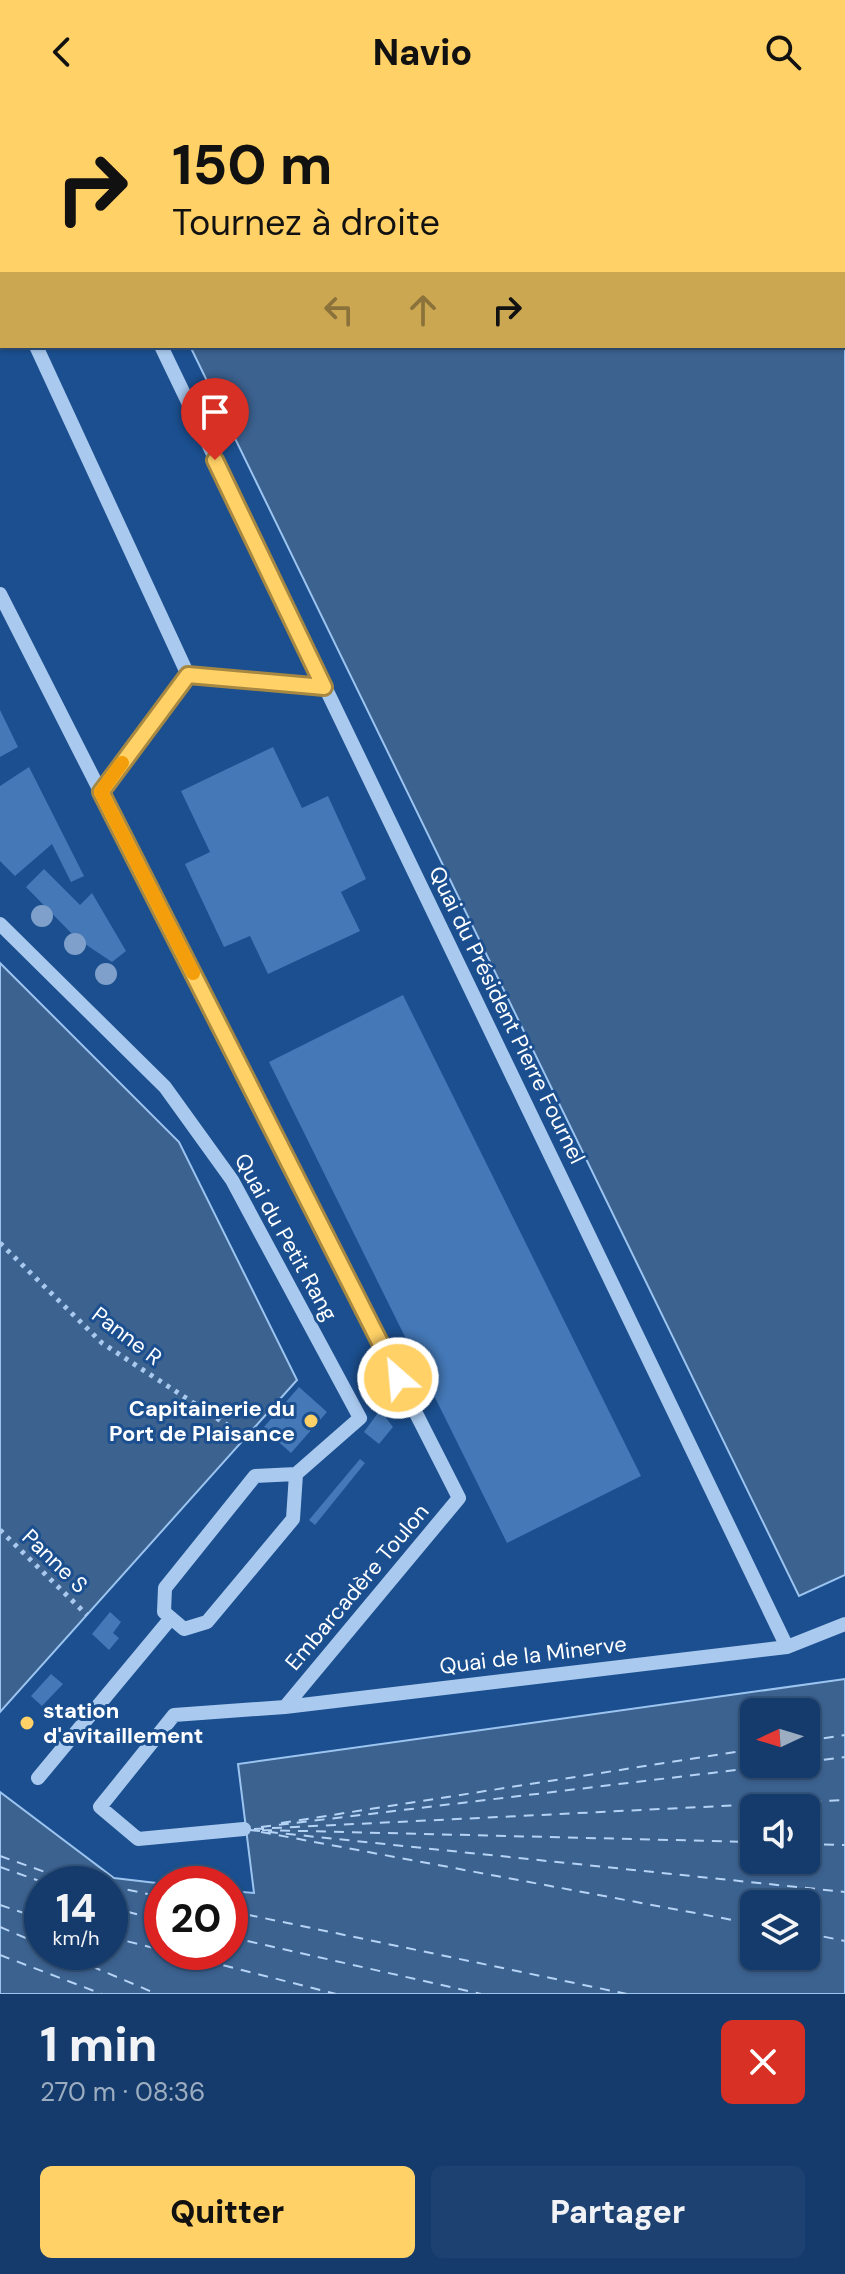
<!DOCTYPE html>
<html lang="fr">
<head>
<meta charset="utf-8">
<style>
  :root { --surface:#143b6b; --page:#1d4271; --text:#f1f3f6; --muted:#9dadc1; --line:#33557e; --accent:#ffd166 }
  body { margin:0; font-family:"DM Sans",sans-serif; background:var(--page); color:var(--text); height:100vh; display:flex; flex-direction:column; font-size:30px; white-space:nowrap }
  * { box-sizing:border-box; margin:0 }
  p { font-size:26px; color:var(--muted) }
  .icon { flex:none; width:44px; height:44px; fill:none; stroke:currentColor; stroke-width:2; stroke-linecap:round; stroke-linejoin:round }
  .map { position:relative; height:1890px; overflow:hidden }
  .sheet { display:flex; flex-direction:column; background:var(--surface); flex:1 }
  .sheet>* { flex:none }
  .banner { position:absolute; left:0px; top:0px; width:846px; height:244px; box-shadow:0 2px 6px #0004,0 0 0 2px var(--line); background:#ffd166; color:#111; overflow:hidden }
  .needle { width:52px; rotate:266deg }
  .buttons { position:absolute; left:740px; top:1594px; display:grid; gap:16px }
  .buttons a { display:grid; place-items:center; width:80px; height:80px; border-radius:12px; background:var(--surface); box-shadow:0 2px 6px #0004,0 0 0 2px var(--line); font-size:40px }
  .speed { position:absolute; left:24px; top:1762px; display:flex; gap:16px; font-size:40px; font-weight:700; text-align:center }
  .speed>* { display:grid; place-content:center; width:104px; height:104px; border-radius:50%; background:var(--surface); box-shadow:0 2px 6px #0004,0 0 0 2px var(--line); line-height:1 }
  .speed small { font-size:20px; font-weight:400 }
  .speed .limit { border:12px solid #d22; background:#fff; color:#111 }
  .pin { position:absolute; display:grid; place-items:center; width:68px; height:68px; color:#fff; margin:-82px -34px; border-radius:50% 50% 50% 0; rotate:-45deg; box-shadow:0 0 8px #0007 }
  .pin .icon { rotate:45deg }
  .me { position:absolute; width:88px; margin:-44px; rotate:333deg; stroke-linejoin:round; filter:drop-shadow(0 0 6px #0008) }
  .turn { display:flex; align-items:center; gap:28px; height:168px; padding:0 40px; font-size:36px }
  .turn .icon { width:104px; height:104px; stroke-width:2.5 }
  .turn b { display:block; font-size:56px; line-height:68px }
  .lanes { display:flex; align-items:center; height:76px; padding:0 40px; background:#0003; justify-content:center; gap:40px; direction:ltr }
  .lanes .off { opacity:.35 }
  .round { display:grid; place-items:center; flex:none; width:84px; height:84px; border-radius:12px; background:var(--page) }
  .overview { display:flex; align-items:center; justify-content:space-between; height:136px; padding:0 40px }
  h1 { font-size:48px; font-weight:800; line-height:60px }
  .cta { display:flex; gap:16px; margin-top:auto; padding:16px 40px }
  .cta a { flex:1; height:92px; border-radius:12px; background:var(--accent); color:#111; font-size:32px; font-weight:800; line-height:92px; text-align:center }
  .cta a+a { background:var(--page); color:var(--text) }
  header { display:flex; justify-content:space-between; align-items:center; height:104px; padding:0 40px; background:var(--accent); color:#111; font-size:36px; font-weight:800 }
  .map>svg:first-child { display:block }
  .water { fill:#3c6290; stroke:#9cc4f0; stroke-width:2; fill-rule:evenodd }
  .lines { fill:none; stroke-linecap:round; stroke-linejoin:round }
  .ferry { stroke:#b5d3f5; stroke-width:2; stroke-dasharray:10 8; stroke-linecap:butt }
  .building { fill:#4478b7 }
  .path { stroke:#a9c9ee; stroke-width:5; stroke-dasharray:4 6; stroke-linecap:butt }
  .minor { stroke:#a9c9ee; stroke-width:14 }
  .tree { fill:#7ea0ca }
  .route-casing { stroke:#a68842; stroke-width:20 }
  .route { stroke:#ffd166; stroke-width:14 }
  .slow { stroke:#f59e0b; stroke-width:14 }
  .poi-dot { fill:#ffd166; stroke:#1b4f8f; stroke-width:3 }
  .labels { text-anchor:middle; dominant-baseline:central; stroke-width:6; stroke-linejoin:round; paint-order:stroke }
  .street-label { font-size:22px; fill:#fff; stroke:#1b4f8f }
  .poi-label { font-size:22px; font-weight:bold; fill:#fff; stroke:#1b4f8f; text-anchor:end }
</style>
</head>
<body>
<header><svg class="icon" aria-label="back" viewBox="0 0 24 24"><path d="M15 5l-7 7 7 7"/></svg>Navio<svg class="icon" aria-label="search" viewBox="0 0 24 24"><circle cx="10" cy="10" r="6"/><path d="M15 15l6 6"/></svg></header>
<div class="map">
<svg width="845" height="1890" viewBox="0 0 845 1890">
  <rect width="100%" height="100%" fill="#1b4f8f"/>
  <path class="water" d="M845,105V1471L799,1492L190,242H844Z
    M0,859L179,1038L297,1276L0,1608Z
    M845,1575V1890H0V1688L114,1774L165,1780H162V1848H230V1787L254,1789L238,1660ZM754,1608H806V1660H754ZM754,1704H806V1756H754ZM42,1780H110V1848H42ZM754,1800H806V1852H754Z"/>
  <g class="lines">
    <path class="ferry" d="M806,1637L845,1631
      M806,1658L845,1653
      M281,1719L754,1645
      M261,1723L786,1660
      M254,1725L845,1696
      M250,1726L845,1788
      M262,1726L754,1738
      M261,1728L754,1820
      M806,1740L845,1741
      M0,1752L48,1769L99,1780
      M0,1763L48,1780
      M110,1782L162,1793
      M0,1801L42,1815
      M110,1803L162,1817
      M230,1807L627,1890
      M0,1823L42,1841
      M806,1829L845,1837
      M110,1833L162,1846
      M230,1833L481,1890
      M58,1848L157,1890
      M171,1848L336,1890
      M0,1851L102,1890"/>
  </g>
  <path class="building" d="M0,606L18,643L0,653Z
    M273,643L302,704L328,692L366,775L341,788L360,827L268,870L250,832L224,843L185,760L210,748L181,687Z
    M29,663L84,772L71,778L52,740L15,772L0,757V682Z
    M44,765L80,801L92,789L126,847L112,858L76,834L26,783Z
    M403,891L641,1372L507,1439L269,958Z
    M299,1283L327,1308L291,1349L263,1324Z
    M380,1306L393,1323L379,1340L364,1328Z
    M360,1355L365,1359L315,1421L309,1416Z
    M110,1508L121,1518L113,1529L119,1534L109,1546L92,1530Z
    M51,1570L63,1580L42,1602L31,1592Z"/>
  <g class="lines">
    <path class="path" d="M0,1139L102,1239L247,1334
      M0,1426L87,1511"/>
    <path class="minor" d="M766,2V0
      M0,164L2,169
      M36,242L188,571L101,688
      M161,242L787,1543L845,1520
      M0,490L459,1394L285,1603L174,1611L100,1703L138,1735L244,1725
      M188,571L324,583
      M0,820L165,983L232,1076L360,1314L296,1370L255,1372L165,1484L164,1508L184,1525L207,1518L293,1415L296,1370
      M285,1603L787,1543
      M38,1674L171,1514"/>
  </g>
  <g class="tree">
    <circle cx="42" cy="812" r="11"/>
    <circle cx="75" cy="840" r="11"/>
    <circle cx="106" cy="870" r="11"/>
  </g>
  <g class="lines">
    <g class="route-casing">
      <path id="route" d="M215,356L324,583L188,571L101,688L398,1274"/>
    </g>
    <use href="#route" class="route"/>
    <path class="slow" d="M122,659L101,688L193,869"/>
  </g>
  <g class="poi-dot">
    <circle cx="311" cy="1317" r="8"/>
    <circle cx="27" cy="1619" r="8"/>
  </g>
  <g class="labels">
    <g class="street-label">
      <text transform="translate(507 911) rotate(64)">Quai du Président Pierre Fournel</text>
      <text transform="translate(286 1133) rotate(61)">Quai du Petit Rang</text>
      <text transform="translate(127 1232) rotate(37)">Panne R</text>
      <text transform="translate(55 1457) rotate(44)">Panne S</text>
      <text transform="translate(357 1483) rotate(-50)">Embarcadère Toulon</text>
      <text transform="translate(533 1551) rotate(-7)">Quai de la Minerve</text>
    </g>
    <g class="poi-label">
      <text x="295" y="1304">Capitainerie du<tspan x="295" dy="25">Port de Plaisance</tspan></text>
      <text x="43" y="1606" text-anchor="start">station<tspan x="43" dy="25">d'avitaillement</tspan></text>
    </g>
  </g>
</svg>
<div class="buttons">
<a><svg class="needle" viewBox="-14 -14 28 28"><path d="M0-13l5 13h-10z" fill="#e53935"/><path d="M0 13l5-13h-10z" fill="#9dadc1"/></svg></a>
<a><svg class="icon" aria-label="sound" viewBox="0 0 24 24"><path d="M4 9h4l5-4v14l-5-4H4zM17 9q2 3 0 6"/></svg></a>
<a><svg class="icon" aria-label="layers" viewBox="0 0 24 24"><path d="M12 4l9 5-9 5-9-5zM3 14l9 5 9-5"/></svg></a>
</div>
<div class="speed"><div>14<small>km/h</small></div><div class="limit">20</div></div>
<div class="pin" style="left:215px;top:356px;background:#d93025"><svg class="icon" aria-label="arrive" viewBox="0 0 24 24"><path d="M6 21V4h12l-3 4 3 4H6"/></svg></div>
<svg class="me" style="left:398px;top:1274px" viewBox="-20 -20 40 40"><circle r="17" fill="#ffd166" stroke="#fff" stroke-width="3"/><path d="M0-11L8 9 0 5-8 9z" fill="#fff"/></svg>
<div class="banner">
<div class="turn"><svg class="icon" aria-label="right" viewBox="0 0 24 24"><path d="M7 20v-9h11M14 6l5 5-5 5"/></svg><div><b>150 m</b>Tournez à droite</div></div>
<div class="lanes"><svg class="icon off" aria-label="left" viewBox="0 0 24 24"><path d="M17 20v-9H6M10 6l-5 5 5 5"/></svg><svg class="icon off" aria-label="ahead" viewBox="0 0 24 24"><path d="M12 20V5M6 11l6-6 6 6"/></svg><svg class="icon" aria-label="right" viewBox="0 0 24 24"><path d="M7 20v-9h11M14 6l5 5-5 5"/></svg></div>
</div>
</div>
<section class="sheet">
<div class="overview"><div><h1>1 min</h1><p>270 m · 08:36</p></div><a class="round" style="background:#d93025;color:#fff"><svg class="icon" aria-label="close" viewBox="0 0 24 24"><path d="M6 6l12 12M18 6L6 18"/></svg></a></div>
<div class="cta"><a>Quitter</a><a>Partager</a></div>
</section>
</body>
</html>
